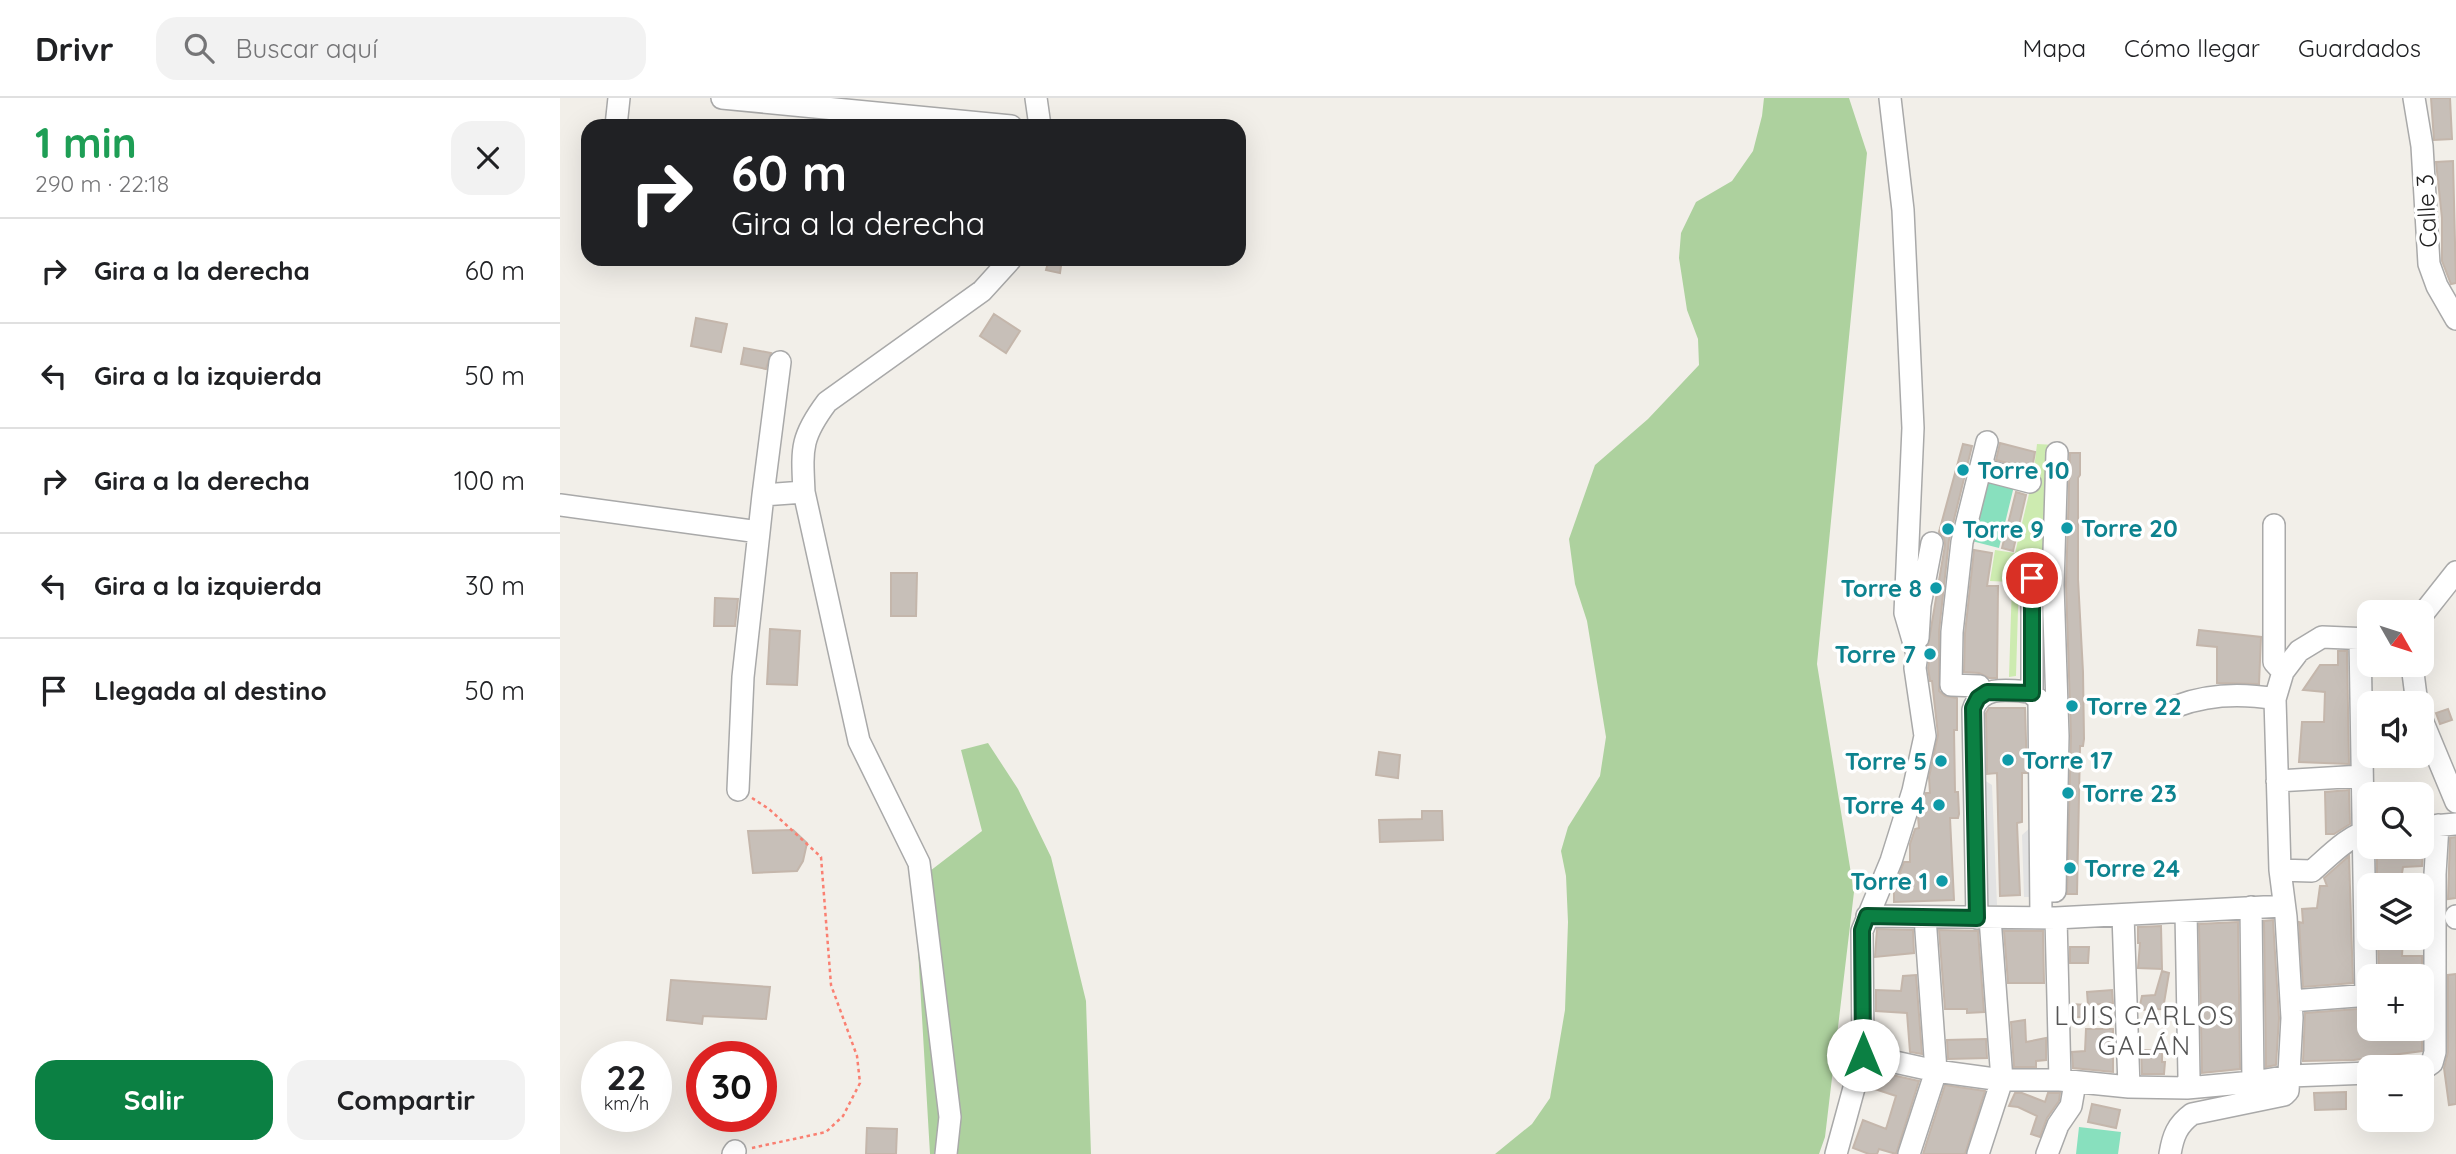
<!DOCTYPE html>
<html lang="es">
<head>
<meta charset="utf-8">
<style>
  :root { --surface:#fff; --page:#f2f2f2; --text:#202124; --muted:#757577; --line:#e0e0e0; --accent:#0b8043 }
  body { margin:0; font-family:Quicksand,sans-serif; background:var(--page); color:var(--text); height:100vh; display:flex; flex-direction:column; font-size:26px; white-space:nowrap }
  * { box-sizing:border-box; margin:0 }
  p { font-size:23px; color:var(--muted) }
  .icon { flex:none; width:38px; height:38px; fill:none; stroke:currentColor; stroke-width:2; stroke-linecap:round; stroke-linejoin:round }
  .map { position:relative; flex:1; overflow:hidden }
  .drawer { display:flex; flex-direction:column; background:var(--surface); width:560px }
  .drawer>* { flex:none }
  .banner { position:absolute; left:21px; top:21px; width:665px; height:147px; border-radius:21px; box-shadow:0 7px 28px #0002; background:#202124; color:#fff; overflow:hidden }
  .needle { width:46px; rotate:129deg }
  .fabs { position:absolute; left:1797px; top:502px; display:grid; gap:14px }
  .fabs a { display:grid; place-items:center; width:77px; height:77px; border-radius:14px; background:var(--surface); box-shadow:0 7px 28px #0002; font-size:35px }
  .speed { position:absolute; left:21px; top:943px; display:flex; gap:14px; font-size:35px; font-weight:700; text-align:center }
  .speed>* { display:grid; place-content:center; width:91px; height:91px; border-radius:50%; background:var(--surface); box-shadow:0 7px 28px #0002; line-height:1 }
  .speed small { font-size:18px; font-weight:400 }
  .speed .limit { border:10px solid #d22; background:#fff; color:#111 }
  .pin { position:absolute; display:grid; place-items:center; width:60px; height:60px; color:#fff; margin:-30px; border:4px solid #fff; border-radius:50%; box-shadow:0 2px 7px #0007 }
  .me { position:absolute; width:77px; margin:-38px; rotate:0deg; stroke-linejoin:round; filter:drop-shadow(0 0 5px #0008) }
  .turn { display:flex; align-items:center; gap:24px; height:147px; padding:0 35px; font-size:32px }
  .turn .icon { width:91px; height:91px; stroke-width:2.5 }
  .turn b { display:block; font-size:49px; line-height:60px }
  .round { display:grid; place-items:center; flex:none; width:74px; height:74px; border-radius:21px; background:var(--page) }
  .overview { display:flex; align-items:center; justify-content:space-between; height:119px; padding:0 35px }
  h1 { font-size:42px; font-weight:800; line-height:52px; color:#1e9e55 }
  .button { display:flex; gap:14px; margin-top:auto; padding:14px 35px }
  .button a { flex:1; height:80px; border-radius:21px; background:var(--accent); color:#fff; font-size:28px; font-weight:800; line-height:80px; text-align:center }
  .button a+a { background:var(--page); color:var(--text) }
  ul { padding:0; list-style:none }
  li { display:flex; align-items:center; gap:21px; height:105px; padding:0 35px; border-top:2px solid var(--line) }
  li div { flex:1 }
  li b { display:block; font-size:26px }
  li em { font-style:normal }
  header { display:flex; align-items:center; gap:42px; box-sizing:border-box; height:98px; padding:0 35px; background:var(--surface); border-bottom:2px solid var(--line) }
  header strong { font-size:33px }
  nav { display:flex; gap:38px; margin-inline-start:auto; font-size:24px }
  .search { width:490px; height:63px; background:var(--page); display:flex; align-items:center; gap:18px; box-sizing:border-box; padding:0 24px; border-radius:21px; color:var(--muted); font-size:26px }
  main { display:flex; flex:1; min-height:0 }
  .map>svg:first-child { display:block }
  .grass { fill:#cdebb0 }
  .forest { fill:#add19e }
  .pitch { fill:#88e0be }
  .parking { fill:#e2e2e2 }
  .building { fill:#c7bfb8; stroke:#c4b6ab; stroke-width:2 }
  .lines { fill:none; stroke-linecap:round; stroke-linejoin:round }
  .minor-casing { stroke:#a9a9a9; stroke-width:24 }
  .path { stroke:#fa8072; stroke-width:2.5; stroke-dasharray:3.5 3.5; stroke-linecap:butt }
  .minor { stroke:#fff; stroke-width:21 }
  .route-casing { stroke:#07532c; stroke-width:18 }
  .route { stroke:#0b8043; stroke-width:12 }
  .culture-dot { fill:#0f9aa8; stroke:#fff; stroke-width:2.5 }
  .labels { text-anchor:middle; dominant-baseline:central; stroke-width:7; stroke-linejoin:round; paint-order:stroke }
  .street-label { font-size:24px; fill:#222; stroke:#fff }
  .culture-label { font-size:24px; font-weight:bold; fill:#0d838f; stroke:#fff; text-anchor:start }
  .neighbourhood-label { font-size:26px; letter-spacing:2px; fill:#555; stroke:#fff }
</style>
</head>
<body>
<header>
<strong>Drivr</strong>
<div class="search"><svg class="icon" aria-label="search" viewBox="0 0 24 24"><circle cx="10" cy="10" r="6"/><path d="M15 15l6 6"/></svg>Buscar aquí</div>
<nav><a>Mapa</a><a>Cómo llegar</a><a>Guardados</a></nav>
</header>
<main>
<section class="drawer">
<div class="overview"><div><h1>1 min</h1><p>290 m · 22:18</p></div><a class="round"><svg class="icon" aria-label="close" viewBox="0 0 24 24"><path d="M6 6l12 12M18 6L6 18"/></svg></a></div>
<ul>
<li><svg class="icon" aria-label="right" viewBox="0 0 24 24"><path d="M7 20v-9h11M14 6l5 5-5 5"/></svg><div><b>Gira a la derecha</b></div><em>60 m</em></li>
<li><svg class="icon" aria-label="left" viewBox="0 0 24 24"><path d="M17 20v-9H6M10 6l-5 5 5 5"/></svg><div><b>Gira a la izquierda</b></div><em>50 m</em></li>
<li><svg class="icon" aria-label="right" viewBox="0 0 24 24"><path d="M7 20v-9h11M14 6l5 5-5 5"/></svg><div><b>Gira a la derecha</b></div><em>100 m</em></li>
<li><svg class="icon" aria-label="left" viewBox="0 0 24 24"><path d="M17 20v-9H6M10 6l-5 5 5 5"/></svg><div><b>Gira a la izquierda</b></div><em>30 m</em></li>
<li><svg class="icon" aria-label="arrive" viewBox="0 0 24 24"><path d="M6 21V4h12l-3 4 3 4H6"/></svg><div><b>Llegada al destino</b></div><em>50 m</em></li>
</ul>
<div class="button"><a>Salir</a><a>Compartir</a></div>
</section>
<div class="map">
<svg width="1896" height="1056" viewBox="0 0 1896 1056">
  <rect width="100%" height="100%" fill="#f2efe9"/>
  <path class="grass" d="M1477,346L1495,347L1491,468L1476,475L1475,469H1471L1470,478H1459L1456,578L1449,579L1452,484L1430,483L1435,452L1455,455L1473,379Z"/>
  <path class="forest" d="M1204,0H1289L1307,55L1257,566L1294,794L1265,1039L1259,1056H935L972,1026L990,1000L1005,912L1008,824L1006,778L1001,753L1008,729L1040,678L1046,639L1027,523L1015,486L1009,441L1035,367L1088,321L1139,267L1138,241L1127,212L1119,160L1121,135L1136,104L1172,83L1193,53L1202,18Z
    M428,645L458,691L491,759L526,903L531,1056H370L357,834L370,773L422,733L401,652Z"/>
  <path class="pitch" d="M1419,380L1454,388L1439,450L1404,441Z
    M1519,1029L1561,1034L1558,1056H1516Z"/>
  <path class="parking" d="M1421,680L1432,687L1437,807H1425Z
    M1471,729L1472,799H1464L1462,737Z"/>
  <path class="building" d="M1871,0H1890L1892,41L1874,42Z
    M1893,63L1896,185L1891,186L1882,163V120L1876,64Z
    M489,161H502L500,175L486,172Z
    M434,216L460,233L446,255L420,238Z
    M136,220L167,226L161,254L131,248Z
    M184,250L211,255L206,271L181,266Z
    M1440,345L1475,354L1472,371L1436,362Z
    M1403,346L1412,348L1389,442L1379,534V593L1385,598L1397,600V632H1394L1395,694H1398L1399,716L1398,720H1390L1394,802L1334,804V790L1344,764H1350V746L1355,731L1359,730L1358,719L1366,695H1370L1369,679L1378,637L1372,583H1370L1368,570L1370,557L1368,548L1385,447L1384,440L1379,434Z
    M1510,355H1520V377L1518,380V481L1523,574L1524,641L1523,648H1520L1517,796H1507L1511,638L1506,487Z
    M1456,394L1466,397L1453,453L1442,450Z
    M1414,452L1432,455L1427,488H1438L1437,580H1429L1419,575L1404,574L1405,535Z
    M331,475H357L356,518H331Z
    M155,500L178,501L175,528H154Z
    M210,531L240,533L237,587L207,586Z
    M1639,532L1701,539L1699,586L1657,585V549L1637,547Z
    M1778,553H1787L1789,666L1739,664L1742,624H1764L1765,594L1743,592L1760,567H1778Z
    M1429,610H1465L1467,675H1462V724L1457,725L1460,797L1440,798L1437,675L1427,676L1426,615Z
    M1888,611L1892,622L1880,626L1876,615Z
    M819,654L840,657L838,680L816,677Z
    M1789,692L1790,726L1774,736H1766L1765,694Z
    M862,713H882L883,742L820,744L819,722L862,721Z
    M233,732L247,745L243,763L237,773L193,775L188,733Z
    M1896,739V800L1888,801L1890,740Z
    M1862,742H1864L1862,768L1843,769L1840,788H1817V749H1862Z
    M1789,758L1793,885L1743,889L1739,824L1743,825L1742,811L1757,810L1760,788H1767L1764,780Z
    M1713,822L1719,920L1716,967L1706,969L1704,823Z
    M1678,824L1680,971L1642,975L1639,826Z
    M1601,828L1602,871L1578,870L1580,845H1578V829Z
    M1317,831L1353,832L1354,855L1315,859Z
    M1379,832L1418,833L1424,914L1407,915V911H1385Z
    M1444,833H1483L1484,885H1448Z
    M1818,840H1843L1842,858H1862V873L1843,872L1842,878H1819Z
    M1510,849H1529L1528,865H1510Z
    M1602,873L1609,875L1603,911L1579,912L1582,898L1595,897Z
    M1896,876V1006L1889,1007L1884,970L1888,954V877Z
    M1356,877L1362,956L1350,954L1347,915L1316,913V892L1341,893L1343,878Z
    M111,882L210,889L206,921L143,918L142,926L107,922Z
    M1552,892L1553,905L1528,907L1527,894Z
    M1511,906L1526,907V919H1512Z
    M1810,910V931H1862V953L1794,962L1743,963L1745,915Z
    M1465,922L1466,944L1486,940V962L1476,963V969H1454L1451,924Z
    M1526,931H1553V974L1513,970L1512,954L1525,953Z
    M1426,941L1427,960L1388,961L1387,942Z
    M1581,952L1602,953V964H1605L1604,976H1582Z
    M1314,973L1359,983L1336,1056L1319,1051L1317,1056H1309L1293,1050L1303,1022L1326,1031L1336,998L1309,989Z
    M1385,987L1425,993L1405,1056H1363Z
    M1786,994V1011L1755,1012L1754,995Z
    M1455,995H1462L1485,1004L1488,995H1500L1499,1003L1487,1020L1480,1039L1471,1036L1477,1018L1458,1009L1449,1008Z
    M1532,1006L1560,1012L1556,1030L1528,1024Z
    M307,1030L337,1031L336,1056H306Z"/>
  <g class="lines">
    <g class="minor-casing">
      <path id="minor" d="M162,0L451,28
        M476,0L480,28
        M1854,0L1862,48L1869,166L1877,188L1896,221
        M56,28L59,0
        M1420,371L1470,384
        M203,397L220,264
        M0,407L199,434L203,397L244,394
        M1714,427V564L1723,574
        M1472,480L1493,487L1498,638L1495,793
        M1472,480V595
        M1493,487L1497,355
        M1862,517L1896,474
        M1358,540L1360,507L1372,445
        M1800,540L1806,898
        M1852,567L1857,606
        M1417,601L1419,588L1391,587L1392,534L1402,444L1427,344
        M1617,608C1649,596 1681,595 1715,601
        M1862,622L1896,704
        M1717,683L1802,678
        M178,692L183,579L199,434
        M1862,729L1896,726
        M1720,772L1752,773C1766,761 1792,734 1810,733
        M1691,809L1693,984
        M1626,814L1629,979L1627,990
        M1563,817L1569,989
        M1307,818L1496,820L1723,808
        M1896,818V820
        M1417,820L1413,612C1421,587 1448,592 1470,594L1479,602L1481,819
        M1496,820L1500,982
        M1731,903L1810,897
        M1303,957L1376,973L1442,982H1500L1569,989L1627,990L1693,984L1730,978L1810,975
        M1862,972L1872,965L1875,954V776L1878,727
        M173,1056L175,1053
        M386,1056L390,1019L359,765L299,643L244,394C242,351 240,340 267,304L422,193L451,161
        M1276,1056L1303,957L1302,833L1331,763L1353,693L1365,638L1355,570L1357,556L1345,515L1353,330L1343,112L1330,0
        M1349,1056L1376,973L1365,819
        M1418,1056L1442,982L1430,820
        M1487,1056L1498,1027L1511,1008L1515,985
        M1610,1056C1613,1038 1617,1027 1632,1016L1724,997L1728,993L1732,920L1726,819L1720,772L1715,601L1723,574L1739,553L1762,539L1810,541"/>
    </g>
    <path class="path" d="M192,700L209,711L261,759L271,887L297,958L300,985L283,1018L266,1034L192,1050"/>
    <use href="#minor" class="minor"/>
  </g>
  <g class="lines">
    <g class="route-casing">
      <path id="route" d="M1303,957L1302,832L1307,818L1417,820L1413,610L1418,600L1427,594L1472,595V480"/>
    </g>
    <use href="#route" class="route"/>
  </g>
  <g class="culture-dot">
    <circle cx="1403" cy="372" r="7"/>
    <circle cx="1507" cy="430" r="7"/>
    <circle cx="1388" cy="431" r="7"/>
    <circle cx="1376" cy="490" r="7"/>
    <circle cx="1370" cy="556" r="7"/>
    <circle cx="1512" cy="608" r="7"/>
    <circle cx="1448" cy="662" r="7"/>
    <circle cx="1381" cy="663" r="7"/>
    <circle cx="1508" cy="695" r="7"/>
    <circle cx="1379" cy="707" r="7"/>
    <circle cx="1510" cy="770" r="7"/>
    <circle cx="1382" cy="783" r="7"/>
  </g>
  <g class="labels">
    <g class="street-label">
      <text transform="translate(1866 113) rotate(-93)">Calle 3</text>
    </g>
    <g class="culture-label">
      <text x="1417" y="372">Torre 10</text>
      <text x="1521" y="430">Torre 20</text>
      <text x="1402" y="431">Torre 9</text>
      <text x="1362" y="490" text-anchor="end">Torre 8</text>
      <text x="1356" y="556" text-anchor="end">Torre 7</text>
      <text x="1526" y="608">Torre 22</text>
      <text x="1462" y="662">Torre 17</text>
      <text x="1367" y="663" text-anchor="end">Torre 5</text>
      <text x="1522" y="695">Torre 23</text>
      <text x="1365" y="707" text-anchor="end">Torre 4</text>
      <text x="1524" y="770">Torre 24</text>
      <text x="1368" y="783" text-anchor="end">Torre 1</text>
    </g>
    <g class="neighbourhood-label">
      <text x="1585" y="917">LUIS CARLOS<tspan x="1585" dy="30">GALÁN</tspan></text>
    </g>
  </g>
</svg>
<div class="fabs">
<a><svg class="needle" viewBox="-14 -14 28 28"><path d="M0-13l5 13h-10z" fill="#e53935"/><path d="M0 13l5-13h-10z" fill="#757577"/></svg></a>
<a><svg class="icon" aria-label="sound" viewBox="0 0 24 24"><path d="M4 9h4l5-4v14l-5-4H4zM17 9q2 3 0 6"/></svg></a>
<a><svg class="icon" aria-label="search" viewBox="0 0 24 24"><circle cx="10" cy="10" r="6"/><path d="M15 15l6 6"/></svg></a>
<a><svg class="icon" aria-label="layers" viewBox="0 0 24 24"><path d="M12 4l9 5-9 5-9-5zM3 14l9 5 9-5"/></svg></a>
<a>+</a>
<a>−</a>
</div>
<div class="speed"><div>22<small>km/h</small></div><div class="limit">30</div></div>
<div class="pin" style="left:1472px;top:480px;background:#d93025"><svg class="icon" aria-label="arrive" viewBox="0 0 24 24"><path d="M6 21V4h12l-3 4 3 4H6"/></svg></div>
<svg class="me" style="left:1303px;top:957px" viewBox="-20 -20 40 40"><circle r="19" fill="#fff"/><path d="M0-13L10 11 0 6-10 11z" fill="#0b8043"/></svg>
<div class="banner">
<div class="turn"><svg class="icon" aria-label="right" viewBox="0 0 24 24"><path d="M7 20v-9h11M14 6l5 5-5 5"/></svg><div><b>60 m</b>Gira a la derecha</div></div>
</div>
</div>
</main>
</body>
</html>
